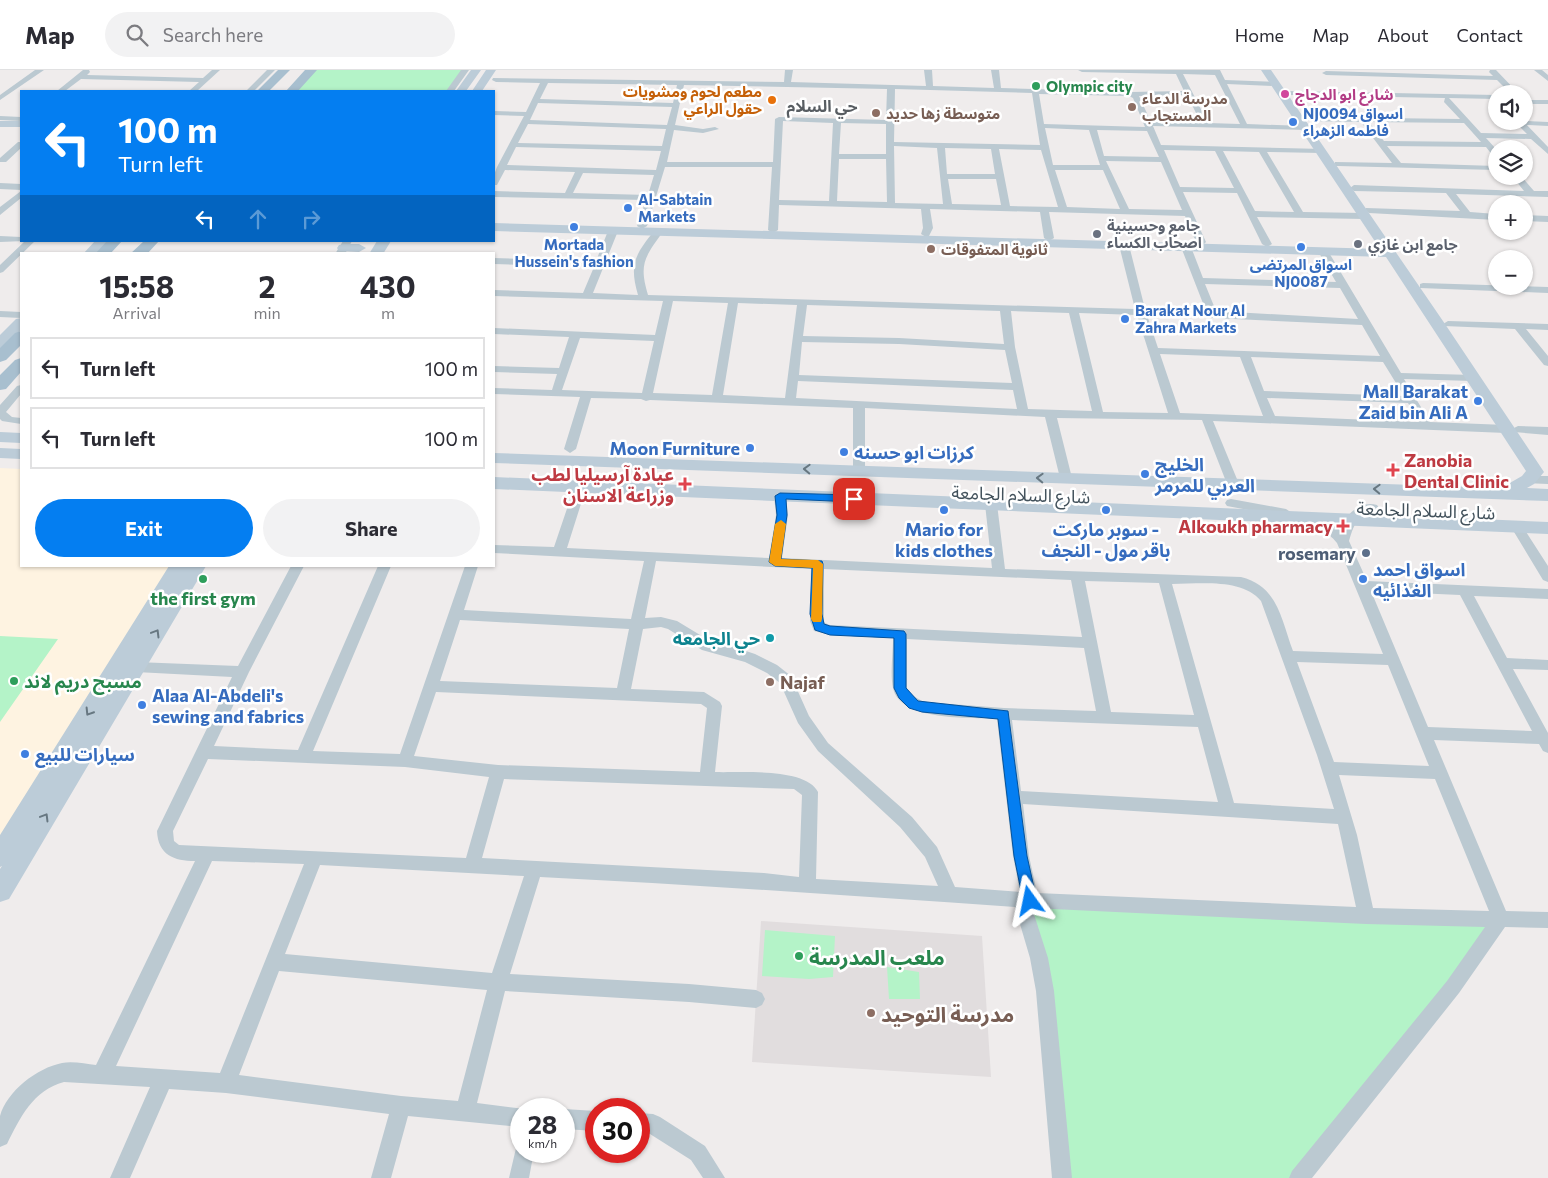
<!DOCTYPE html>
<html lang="en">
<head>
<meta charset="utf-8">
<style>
  :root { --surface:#fff; --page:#f2f2f3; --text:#2b2b33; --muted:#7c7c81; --line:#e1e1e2; --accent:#047ef1 }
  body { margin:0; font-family:Commissioner,"Noto Sans Arabic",sans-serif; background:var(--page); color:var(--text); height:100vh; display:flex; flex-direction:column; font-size:19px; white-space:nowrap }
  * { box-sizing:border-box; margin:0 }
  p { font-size:16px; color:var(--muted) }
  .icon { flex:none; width:28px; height:28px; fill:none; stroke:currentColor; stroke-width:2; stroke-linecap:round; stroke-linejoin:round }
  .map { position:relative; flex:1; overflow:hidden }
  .details { position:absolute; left:20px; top:182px; width:475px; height:315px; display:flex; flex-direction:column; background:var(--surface); border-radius:0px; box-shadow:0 1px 4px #0004 }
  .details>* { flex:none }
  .top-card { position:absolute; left:20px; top:20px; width:475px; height:152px; border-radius:0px; box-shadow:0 1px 4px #0004; background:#047ef1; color:#fff; overflow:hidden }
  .fabs { position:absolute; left:1488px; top:15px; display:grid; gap:10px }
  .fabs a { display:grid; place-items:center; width:45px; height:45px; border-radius:50%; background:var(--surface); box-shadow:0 1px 4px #0004; font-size:25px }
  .speed { position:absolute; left:510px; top:1028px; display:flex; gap:10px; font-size:25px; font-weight:700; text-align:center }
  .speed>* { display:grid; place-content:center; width:65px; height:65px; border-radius:50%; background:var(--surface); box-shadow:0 1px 4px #0004; line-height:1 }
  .speed small { font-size:12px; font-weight:400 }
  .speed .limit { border:8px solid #d22; background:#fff; color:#111 }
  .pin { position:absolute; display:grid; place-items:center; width:42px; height:42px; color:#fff; margin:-21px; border-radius:10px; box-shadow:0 2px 8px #0006 }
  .me { position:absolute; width:55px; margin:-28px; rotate:348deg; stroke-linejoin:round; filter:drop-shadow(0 0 4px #0008) }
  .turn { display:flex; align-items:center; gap:18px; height:105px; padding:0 15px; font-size:22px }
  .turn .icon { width:65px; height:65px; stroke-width:2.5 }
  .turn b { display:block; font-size:35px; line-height:42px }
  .lanes { display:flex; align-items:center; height:48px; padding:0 15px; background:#0003; justify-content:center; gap:25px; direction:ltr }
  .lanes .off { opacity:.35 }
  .eta { display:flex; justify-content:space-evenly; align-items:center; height:85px; text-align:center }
  .eta b { font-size:30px; font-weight:700; line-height:35px }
  .button { display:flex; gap:10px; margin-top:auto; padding:10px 15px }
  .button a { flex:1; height:58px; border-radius:30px; background:var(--accent); color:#fff; font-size:20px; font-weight:700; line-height:58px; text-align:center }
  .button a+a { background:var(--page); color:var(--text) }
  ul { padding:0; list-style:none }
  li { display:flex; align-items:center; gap:15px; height:62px; margin:0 10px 8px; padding:0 5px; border:2px solid var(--line); border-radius:0px }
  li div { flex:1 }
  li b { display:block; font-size:19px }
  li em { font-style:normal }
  header { display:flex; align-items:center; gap:30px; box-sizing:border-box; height:70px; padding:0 25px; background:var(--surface); border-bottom:1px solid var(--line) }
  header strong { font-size:24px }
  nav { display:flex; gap:28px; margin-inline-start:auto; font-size:18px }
  .search { width:350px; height:45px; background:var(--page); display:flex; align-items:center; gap:12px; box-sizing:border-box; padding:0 18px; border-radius:28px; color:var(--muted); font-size:19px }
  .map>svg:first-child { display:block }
  .commercial { fill:#fef3e1 }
  .education { fill:#e1ddde }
  .green { fill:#b4f3c8 }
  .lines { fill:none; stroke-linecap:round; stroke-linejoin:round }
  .street { fill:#bbc9d1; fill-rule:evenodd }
  .secondary { fill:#bcccd8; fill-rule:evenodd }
  .primary { fill:#a8bfcf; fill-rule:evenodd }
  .oneway { stroke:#677781 }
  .route { fill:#047ef1; stroke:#03529d }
  .slow { fill:#f59e0b }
  .leisure-dot { fill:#2e9e5b; stroke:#fff; stroke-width:2 }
  .hotel-dot { fill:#d1479c; stroke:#fff; stroke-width:2 }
  .food-dot { fill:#e8710a; stroke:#fff; stroke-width:2 }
  .education-dot { fill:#8d6e63; stroke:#fff; stroke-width:2 }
  .shop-dot { fill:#3f7fe0; stroke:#fff; stroke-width:2 }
  .worship-dot { fill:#6b7280; stroke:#fff; stroke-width:2 }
  .health-dot { fill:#e0444e; stroke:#fff; stroke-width:2 }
  .service-dot { fill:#5c6f8a; stroke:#fff; stroke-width:2 }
  .culture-dot { fill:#0f9aa8; stroke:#fff; stroke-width:2 }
  .labels { text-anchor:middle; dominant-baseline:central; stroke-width:5; stroke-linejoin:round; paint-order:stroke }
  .far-leisure-label { font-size:15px; font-weight:bold; fill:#27864d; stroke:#fff; text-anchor:start }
  .far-food-label { font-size:15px; font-weight:bold; fill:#c56008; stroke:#fff; text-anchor:end }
  .far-hotel-label { font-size:15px; font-weight:bold; fill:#b23c85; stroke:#fff; text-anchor:start }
  .far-education-label { font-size:15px; font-weight:bold; fill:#785e54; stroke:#fff; text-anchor:start }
  .far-shop-label { font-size:15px; font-weight:bold; fill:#366cbe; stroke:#fff; text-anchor:start }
  .far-worship-label { font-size:15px; font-weight:bold; fill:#5b616d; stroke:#fff; text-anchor:start }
  .far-neighbourhood-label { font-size:16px; font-weight:bold; fill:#585d62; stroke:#fff }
  .shop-label { font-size:18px; font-weight:bold; fill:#366cbe; stroke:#fff; text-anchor:start }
  .health-label { font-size:18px; font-weight:bold; fill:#be3a42; stroke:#fff; text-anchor:end }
  .street-label { font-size:18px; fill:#43525c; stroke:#fff }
  .service-label { font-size:18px; font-weight:bold; fill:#4e5e75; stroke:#fff; text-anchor:end }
  .leisure-label { font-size:18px; font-weight:bold; fill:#27864d; stroke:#fff }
  .culture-label { font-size:18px; font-weight:bold; fill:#0d838f; stroke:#fff; text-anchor:end }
  .education-label { font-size:18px; font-weight:bold; fill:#785e54; stroke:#fff; text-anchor:start }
  .near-leisure-label { font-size:21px; font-weight:bold; fill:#27864d; stroke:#fff; text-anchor:start }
  .near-education-label { font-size:21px; font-weight:bold; fill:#785e54; stroke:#fff; text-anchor:start }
</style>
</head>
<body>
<header>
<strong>Map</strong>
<div class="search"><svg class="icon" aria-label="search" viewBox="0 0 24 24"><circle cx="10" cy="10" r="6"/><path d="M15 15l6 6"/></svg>Search here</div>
<nav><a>Home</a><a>Map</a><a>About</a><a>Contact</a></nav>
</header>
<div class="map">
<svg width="1548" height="1108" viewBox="0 0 1548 1108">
  <rect width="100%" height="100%" fill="#efecec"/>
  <path class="commercial" d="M0,398L21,399V496H179L0,779Z"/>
  <path class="education" d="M761,851L982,866L991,1007L752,992Z"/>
  <path class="green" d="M315,0H463L447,21H295Z
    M0,566L58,569L0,652Z
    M1030,831L1501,849L1295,1108H1065Z
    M765,860L835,866L833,907L809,909L762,906Z
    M887,897L919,902L920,929H889Z"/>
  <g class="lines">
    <path class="street" d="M35,0H44L0,30V25Z
      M83,0H89L90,2L87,5L203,8L212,0H220L197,21H189L199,12L81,9L65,21H57Z
      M267,0H275L254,21H246Z
      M461,0H469L454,21H446Z
      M785,0H793L791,12L926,16L924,0H932L933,16L994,18L991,0H999L1001,18L1131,22L1184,21L1176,4L1082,2L1078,0H1220L1225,10L1278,12L1279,14L1275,16L1227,14L1247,54L1304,56L1308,58L1307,60L1153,56L1161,75L1324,79V83H1321L1267,82L1303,142L1364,143L1368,146L1364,149L1257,147L1272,174L1267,177L1262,174L1237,123L1183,122L1206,172L1204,174H1198L1196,172L1185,146L1049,142L1054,168L1049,171L1044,168L1040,142L930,139L933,158L929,166L926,167L921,164L923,158L921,139L779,135L778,160L773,163L768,160L772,97H665L647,156L642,159L637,156L646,130L494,127V121L565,123L575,102L505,100L497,115H494V105L497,97L524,46L494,45V41L526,42L540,13L496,12L492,10L493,8L784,12ZM1183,4L1215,5L1240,54L1208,53ZM548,13L677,15L673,33L540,29ZM684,15L887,19L886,50L779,47L775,49L773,92H667L674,60L703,63L719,59L715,57L703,59L675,55ZM895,19L1032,23L1040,75L894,72ZM1039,24L1129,26L1133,28L1145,57L1044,54ZM1187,25L1201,53L1151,52L1139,26ZM538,33L672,37L667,55L530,50ZM783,51L833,53L829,131L779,130ZM841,53L886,54V84H839ZM528,54L666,59L662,76L518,73ZM1045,58L1089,60L1100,95H1053ZM1097,60L1147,61L1159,87L1104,86ZM894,76L937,78L943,134L895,133ZM516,77L661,81L656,100L507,95ZM945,78L991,79L995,104H947ZM999,79L1041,80L1058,137L1010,136ZM1164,80L1215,81L1234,118L1180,117ZM1223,81L1259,82L1294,142L1255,141ZM839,89H886L887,132L837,131ZM1106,91L1161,92L1182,140L1129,139ZM1055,100H1103L1120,139L1067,137ZM583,103L654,105L648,125L573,123ZM948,109H996L1001,135L952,134Z
      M1490,0H1496L1519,24H1511L1497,10L1326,5L1322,3L1326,1L1493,6L1489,2Z
      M1534,0H1542L1548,5V11Z
      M1286,21L1496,25V29L1449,28L1481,63L1527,64L1514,51H1523L1548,77V84L1531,69L1486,68L1496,79V86H1493L1486,77L1387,76L1401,93L1496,96V100L1338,96H1335V92L1392,93L1361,52L1306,51L1302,49L1303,47L1460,49L1444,32L1445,28L1289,25H1286ZM1369,52L1464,53L1481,72L1384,71Z
      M1524,30H1548V34H1524Z
      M0,46L21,47V51L0,50Z
      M1526,51L1548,52V56L1529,55H1526Z
      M18,72H21V78L6,92H0V88Z
      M1512,106H1521L1534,121H1548V127L1456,124L1470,142L1496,144V150L1369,143L1365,140L1366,138L1460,141L1446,123L1354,121L1350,118L1354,115L1524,121Z
      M0,113L21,114V120L0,119Z
      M21,121V128L0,145V137Z
      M1524,145L1548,146V152L1524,151Z
      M613,158L618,161L593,223L638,225C629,194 635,185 654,161L657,160L662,163C644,188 639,195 648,225L1135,239L1119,175L1124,172L1129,175L1145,239L1206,241L1181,177L1183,175H1189L1191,177L1203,208L1336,212L1318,181L1323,178L1328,181L1401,303L1473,305L1478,308L1473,311L1404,309L1430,352L1506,355L1512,359L1506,363L1213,351L1239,414L1233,418L1227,414L1202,350L1057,348L1072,408L1066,412L1060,408L1045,347L865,338V401L859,405L853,401V338L650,330L646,331L641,329L591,328L576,379L570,383L564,379L580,327L494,324V318L552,320L557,304L494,302V296L559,298L569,267L494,264V258L655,265L663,231L494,226V220L583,223L594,197L494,194V188L596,191L608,161ZM1205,214L1340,218L1358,249L1216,241ZM673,231L728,233L712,325L653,323ZM738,233L797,235L785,328L723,325ZM807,235L1000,241L1004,274L899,268L803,266ZM1011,241L1069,243L1092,341L1028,339L1015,277ZM1079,243L1137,245L1168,343L1103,342ZM1147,245L1362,255L1380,286L1158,278ZM580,268L654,271L642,323L562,320ZM802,272L899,274L1005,280L1012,313L799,305ZM1160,284L1240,287L1263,346L1180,343ZM1251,287L1383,292L1404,326L1264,321ZM798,311L1013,320L1017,339L796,328ZM1267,328L1408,333L1419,352L1275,346Z
      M0,166L21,167V171H25L0,172Z
      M25,171H35L3,202L0,203V195Z
      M343,171H352L345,184H335Z
      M1423,213L1548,217V223L1420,218V214Z
      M0,241L21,242V248L0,247Z
      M1448,251L1548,254V260L1526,259L1548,286V296L1544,295L1515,259L1444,256L1443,254Z
      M21,315V324L6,342L12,347L21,348V354L2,351L0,349V335L17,316Z
      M1518,356L1548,357V365L1514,362L1512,360L1514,358Z
      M1528,406H1548V414L1524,413L1522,410Z
      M580,414L586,418L567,478L769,488L776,445L774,426L780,422L786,426L788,445L782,488L992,498L985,434L991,430L997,434L1005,499L1241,507C1278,516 1281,549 1293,581L1383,584L1337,473C1327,460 1313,457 1306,448L1308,445L1312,444L1321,447L1340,460C1345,445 1360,430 1377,435L1379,438L1377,441C1357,447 1355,451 1349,471L1367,511L1548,519V529L1474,526L1507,588L1548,590V600L1513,599L1548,663V683L1543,681L1539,674L1434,670L1506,841L1548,842V858L1505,857L1459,923L1312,1108H1289L1292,1101L1447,911L1485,857L1366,854L1032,838L1048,888L1054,921L1072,1108H1052L1036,921L1030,888L1015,837C856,826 699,815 540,807L510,904L689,914L756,920L762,923L765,929L762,935L756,938L689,932L505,921L477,1033L525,1039H521V1057L408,1046L391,1108H371L389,1044L226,1023L169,1019L130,1108H110L150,1017L64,1012C33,1020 20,1048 7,1074L0,1077C0,1068 0,1055 0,1046C7,1021 37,998 62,993C73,991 86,994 96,995L195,791C174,791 158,785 157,761L232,607L136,602L131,601L129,597L131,593L136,592L238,596L291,496H304L249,602L214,676L298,680L378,496H391L313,681L400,684L465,496H478L464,540L631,549L644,491L494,483V475L554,477L574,418ZM656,491L811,499L810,551L814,561L830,565L893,568C893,583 890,605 893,618C900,652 971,647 997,649L1013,786L1020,822L955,817L937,777L912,747L828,673L809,646L791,606L777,595L755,584L731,576L710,571L677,551L661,547L645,548ZM824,499L1071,510L1082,567L830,555L825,553L824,551ZM1085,511L1159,513L1194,645L1111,642ZM1172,514C1200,514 1242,508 1261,531L1317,685L1334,739L1234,733ZM1371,521L1460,525L1532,661L1428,657ZM460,550L629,559L617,618L440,611ZM661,557L668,559L702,580L745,592L767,603L780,613L798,653L818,681L900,757L925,787L938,816L816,809L818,722C806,697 740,703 715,702L722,636L720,632L704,622L631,619L643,559ZM907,569L1084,578L1096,641L1004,638L924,632L913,626L907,618ZM1297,592L1388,595L1429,696L1334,692ZM436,622L701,634L707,638L700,702L498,695L414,686ZM1012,650L1198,657L1218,732L1021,721ZM208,689L405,697L489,707L466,788L179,775L174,771L173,761ZM1339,705L1435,709L1489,841L1373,838L1357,765ZM504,709L794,719L802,725L799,807L764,803L482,788ZM1023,734L1338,754L1356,837L1037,823L1029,786ZM212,791L304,794L220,1003L116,996ZM320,795L524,806L492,903L285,884ZM279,901L487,920L458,1031L401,1026L239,1005Z
      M1231,429L1286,439L1292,443L1286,447L1227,436L1225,433L1227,430Z
      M1517,453L1521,454L1548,496V512L1543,510L1511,457Z
      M564,1039L596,1041V1061L564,1059Z
      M639,1043L653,1044L660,1047L705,1076L725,1108H703L691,1090L650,1064L639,1063Z
      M521,1072V1081H534L529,1108H509L517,1074Z"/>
    <path class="secondary" d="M471,0H481L466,21H456Z
      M486,0H496L482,21H472Z
      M1261,0H1271L1445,254L1544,402L1534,414L1527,418L1548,419V431L494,393V383L1501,418L1522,406L1526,401L1386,187L494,161V153L1380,179Z
      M0,51H21V57H0Z
      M95,171H110L98,184H83Z
      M377,171H391L383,184H369Z
      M344,174H359L366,178L359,182L339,181L337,178L339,175Z
      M21,248V260L5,277L0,279V265L16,249Z
      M0,362L21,363V373L0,372Z
      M0,378L21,379V389L0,388Z
      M494,407L1548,452V464L494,419Z
      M169,496H206L9,829L0,832V799L2,796L0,797V765Z"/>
    <path class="primary" d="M278,0H290L269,21H257Z
      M305,0H317L298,21H286Z
      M107,171H122L110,184H95Z
      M144,171H159L147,184H130Z
      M21,261V275L6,290L0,292V278L15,263Z
      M21,288V302L6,319L0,320V305L15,290Z"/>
  </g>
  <defs><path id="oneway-chevron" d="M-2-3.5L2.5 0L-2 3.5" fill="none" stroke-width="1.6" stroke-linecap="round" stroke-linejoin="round" transform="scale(1.25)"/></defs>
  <g class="oneway">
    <use href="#oneway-chevron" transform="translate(807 399) rotate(-178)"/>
    <use href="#oneway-chevron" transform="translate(1040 408) rotate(-178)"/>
    <use href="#oneway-chevron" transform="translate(1377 419) rotate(-178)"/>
    <use href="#oneway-chevron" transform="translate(156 563) rotate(-59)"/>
    <use href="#oneway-chevron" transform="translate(89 642) rotate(122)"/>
    <use href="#oneway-chevron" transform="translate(45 747) rotate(-59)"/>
  </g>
  <path class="route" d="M780,423L854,425L860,429L854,432L786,429L787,445L781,489L822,491L823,494L822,544L824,554L830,556L904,561L906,564V618L918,631L1008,641L1027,786L1037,831L1035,835L1030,837L1025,835L1023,831L1014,786L998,649L922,642L909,638L899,628L894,618V568L830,565L815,560L810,544L812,498L775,496L769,492L777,445L775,426Z"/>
  <path class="slow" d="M781,450L786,454L781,489L818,490L823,494L822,549L821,552H813L811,549L813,498L775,496L769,492L775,454Z"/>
  <g class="leisure-dot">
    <circle cx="1036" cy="16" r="5"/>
    <circle cx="203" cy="509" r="5"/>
    <circle cx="14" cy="611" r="5"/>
    <circle cx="799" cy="886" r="5"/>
  </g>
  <circle class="hotel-dot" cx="1285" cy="24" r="5"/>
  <circle class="food-dot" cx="772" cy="30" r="5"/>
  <g class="education-dot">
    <circle cx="1132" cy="37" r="5"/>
    <circle cx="876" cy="43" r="5"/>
    <circle cx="931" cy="179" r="5"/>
    <circle cx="770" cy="612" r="5"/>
    <circle cx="871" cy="943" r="5"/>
  </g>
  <g class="shop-dot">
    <circle cx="1293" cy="52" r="5"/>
    <circle cx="628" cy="138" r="5"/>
    <circle cx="574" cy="157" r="5"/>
    <circle cx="1301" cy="177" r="5"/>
    <circle cx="1125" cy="249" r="5"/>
    <circle cx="1478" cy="331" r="5"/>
    <circle cx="750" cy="378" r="5"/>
    <circle cx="844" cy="382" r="5"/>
    <circle cx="1145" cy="404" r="5"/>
    <circle cx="944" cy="440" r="5"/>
    <circle cx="1106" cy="440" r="5"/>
    <circle cx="1363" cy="509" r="5"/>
    <circle cx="142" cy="635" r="5"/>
    <circle cx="25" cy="684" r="5"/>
  </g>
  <g class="worship-dot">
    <circle cx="1097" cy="164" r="5"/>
    <circle cx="1358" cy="174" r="5"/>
  </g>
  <g class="health-dot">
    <path d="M1390.5 392.5h5v5h5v5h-5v5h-5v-5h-5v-5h5z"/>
    <path d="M682.5 406.5h5v5h5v5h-5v5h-5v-5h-5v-5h5z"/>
    <path d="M1340.5 448.5h5v5h5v5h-5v5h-5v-5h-5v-5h5z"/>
  </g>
  <circle class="service-dot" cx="1366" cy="483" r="5"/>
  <circle class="culture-dot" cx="770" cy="568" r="5"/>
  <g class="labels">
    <g class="far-leisure-label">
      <text x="1046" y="16">Olympic city</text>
    </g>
    <g class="far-food-label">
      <text x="762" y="21">مطعم لحوم ومشويات<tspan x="762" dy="17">حقول الراعي</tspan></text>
    </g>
    <g class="far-hotel-label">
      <text x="1295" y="24">شارع ابو الدجاج</text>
    </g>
    <g class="far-education-label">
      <text x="1142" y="28">مدرسة الدعاء<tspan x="1142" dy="17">المستجاب</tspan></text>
      <text x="886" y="43">متوسطة زها حديد</text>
      <text x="941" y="179">ثانوية المتفوقات</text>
    </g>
    <g class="far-shop-label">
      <text x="1303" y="43">NJ0094 اسواق<tspan x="1303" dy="17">فاطمه الزهراء</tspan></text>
      <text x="638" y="129">Al-Sabtain<tspan x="638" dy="17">Markets</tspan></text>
      <text x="574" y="174" text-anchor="middle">Mortada<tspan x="574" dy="17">Hussein's fashion</tspan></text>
      <text x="1301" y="194" text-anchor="middle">اسواق المرتضى<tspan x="1301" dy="17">NJ0087</tspan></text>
      <text x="1135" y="240">Barakat Nour Al<tspan x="1135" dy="17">Zahra Markets</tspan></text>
    </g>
    <g class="far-worship-label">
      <text x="1107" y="155">جامع وحسينية<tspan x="1107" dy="17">اصحاب الكساء</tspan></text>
      <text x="1368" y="174">جامع ابن غازي</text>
    </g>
    <g class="far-neighbourhood-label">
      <text x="822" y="35">حي السلام</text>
    </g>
    <g class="shop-label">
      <text x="1468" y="321" text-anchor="end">Mall Barakat<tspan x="1468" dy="21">Zaid bin Ali A</tspan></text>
      <text x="740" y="378" text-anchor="end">Moon Furniture</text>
      <text x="854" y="382">كرزات ابو حسنه</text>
      <text x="1155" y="394">الخليج<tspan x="1155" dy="21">العربي للمرمر</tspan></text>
      <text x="944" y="459" text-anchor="middle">Mario for<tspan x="944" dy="21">kids clothes</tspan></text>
      <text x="1106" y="459" text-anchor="middle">سوبر ماركت -<tspan x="1106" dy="21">باقر مول - النجف</tspan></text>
      <text x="1373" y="499">اسواق احمد<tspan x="1373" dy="21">الغذائيه</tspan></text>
      <text x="152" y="625">Alaa Al-Abdeli's<tspan x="152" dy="21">sewing and fabrics</tspan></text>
      <text x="35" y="684">سيارات للبيع</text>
    </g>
    <g class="health-label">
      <text x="1404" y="390" text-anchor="start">Zanobia<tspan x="1404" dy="21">Dental Clinic</tspan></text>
      <text x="674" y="404">عيادة آرسيليا لطب<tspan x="674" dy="21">وزراعة الاسنان</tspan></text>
      <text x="1333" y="456">Alkoukh pharmacy</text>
    </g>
    <g class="street-label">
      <text transform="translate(1021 424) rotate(2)">شارع السلام الجامعة</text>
      <text transform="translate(1426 440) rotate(2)">شارع السلام الجامعة</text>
    </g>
    <g class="service-label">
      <text x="1356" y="483">rosemary</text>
    </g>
    <g class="leisure-label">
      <text x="203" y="528">the first gym</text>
      <text x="24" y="611" text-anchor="start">مسبح دريم لاند</text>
    </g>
    <g class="culture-label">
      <text x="760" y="568">حي الجامعه</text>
    </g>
    <g class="education-label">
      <text x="780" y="612">Najaf</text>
    </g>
    <g class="near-leisure-label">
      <text x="809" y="886">ملعب المدرسة</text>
    </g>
    <g class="near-education-label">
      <text x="881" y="943">مدرسة التوحيد</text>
    </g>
  </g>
</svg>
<div class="fabs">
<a><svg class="icon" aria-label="sound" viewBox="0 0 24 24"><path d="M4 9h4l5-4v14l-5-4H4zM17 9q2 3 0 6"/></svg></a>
<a><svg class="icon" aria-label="layers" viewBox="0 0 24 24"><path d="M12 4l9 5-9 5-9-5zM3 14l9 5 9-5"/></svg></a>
<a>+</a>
<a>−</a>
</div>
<div class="speed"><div>28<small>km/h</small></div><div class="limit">30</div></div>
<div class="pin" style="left:854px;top:429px;background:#d93025"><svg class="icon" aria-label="arrive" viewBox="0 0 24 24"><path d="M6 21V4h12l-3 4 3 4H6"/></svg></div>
<svg class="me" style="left:1030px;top:831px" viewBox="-20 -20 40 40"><path d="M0-17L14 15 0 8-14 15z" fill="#047ef1" stroke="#fff" stroke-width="4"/></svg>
<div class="top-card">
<div class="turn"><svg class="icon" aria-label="left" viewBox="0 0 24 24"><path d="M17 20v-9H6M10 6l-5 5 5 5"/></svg><div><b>100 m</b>Turn left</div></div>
<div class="lanes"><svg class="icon" aria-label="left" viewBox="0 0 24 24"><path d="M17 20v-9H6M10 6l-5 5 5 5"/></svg><svg class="icon off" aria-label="ahead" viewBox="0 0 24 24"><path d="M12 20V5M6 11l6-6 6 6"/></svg><svg class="icon off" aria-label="right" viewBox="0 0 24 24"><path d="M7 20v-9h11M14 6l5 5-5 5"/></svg></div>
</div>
<section class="details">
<div class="eta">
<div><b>15:58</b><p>Arrival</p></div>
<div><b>2</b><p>min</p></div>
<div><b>430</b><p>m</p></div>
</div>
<ul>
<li><svg class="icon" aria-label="left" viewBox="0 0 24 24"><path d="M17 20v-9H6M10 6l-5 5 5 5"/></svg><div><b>Turn left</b></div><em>100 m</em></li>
<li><svg class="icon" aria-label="left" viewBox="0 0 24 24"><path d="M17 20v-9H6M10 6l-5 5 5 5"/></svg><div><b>Turn left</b></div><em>100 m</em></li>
</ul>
<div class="button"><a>Exit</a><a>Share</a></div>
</section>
</div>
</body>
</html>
